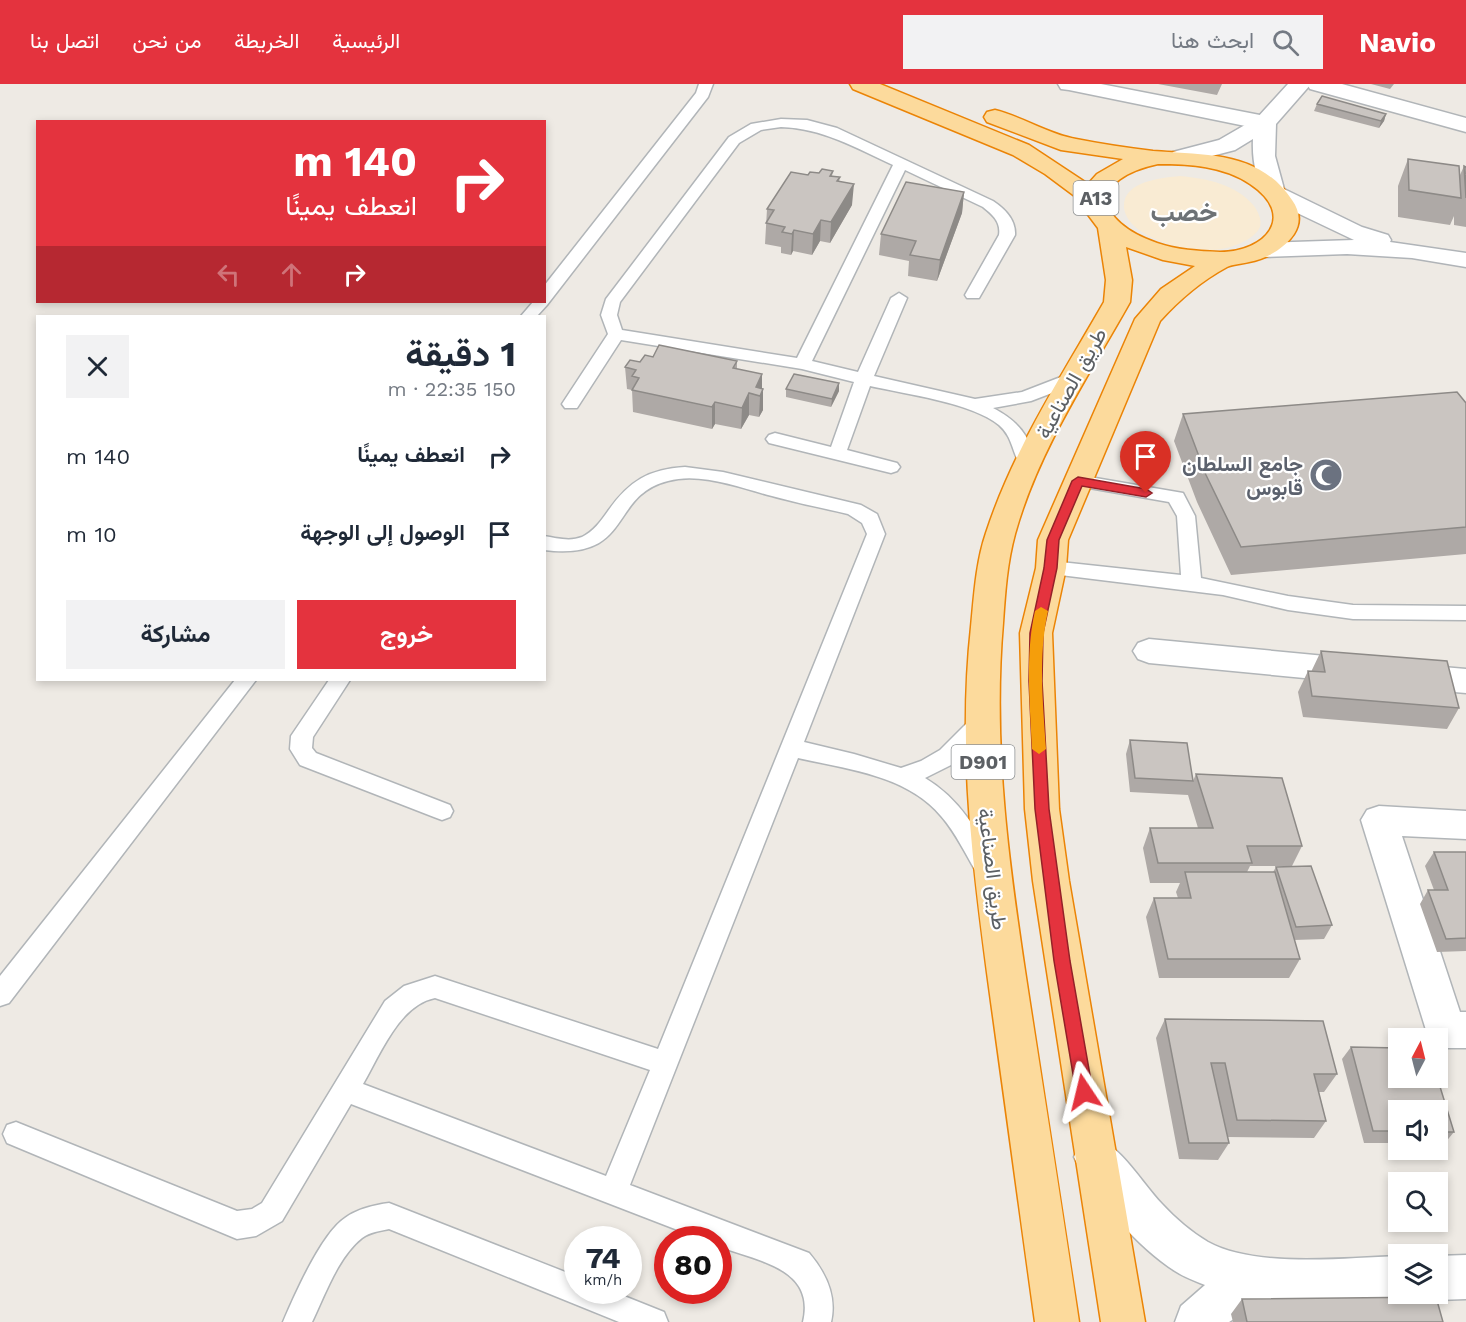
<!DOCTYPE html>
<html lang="ar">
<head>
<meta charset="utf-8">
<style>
  :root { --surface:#fff; --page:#f2f2f3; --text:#1f2937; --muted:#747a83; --accent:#e4333e }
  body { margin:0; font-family:"Work Sans",Vazirmatn,sans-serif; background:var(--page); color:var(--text); direction:rtl; height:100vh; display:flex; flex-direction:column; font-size:22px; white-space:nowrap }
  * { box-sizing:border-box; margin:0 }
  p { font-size:20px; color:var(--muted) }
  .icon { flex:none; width:33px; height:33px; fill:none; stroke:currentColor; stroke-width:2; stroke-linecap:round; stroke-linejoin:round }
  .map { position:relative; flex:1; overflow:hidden; direction:ltr }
  .side { position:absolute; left:36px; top:231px; width:510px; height:366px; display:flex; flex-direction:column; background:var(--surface); border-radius:0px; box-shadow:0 3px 9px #0003; direction:rtl }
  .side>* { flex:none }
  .hud { position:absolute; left:36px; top:36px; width:510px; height:183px; border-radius:0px; box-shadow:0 3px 9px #0003; direction:rtl; background:#e4333e; color:#fff; overflow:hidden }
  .needle { width:39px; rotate:7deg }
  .buttons { position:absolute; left:1388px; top:944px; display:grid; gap:12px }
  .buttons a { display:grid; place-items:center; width:60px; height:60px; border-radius:0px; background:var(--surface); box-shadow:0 3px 9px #0003; font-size:30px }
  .speed { position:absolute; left:564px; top:1142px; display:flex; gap:12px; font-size:30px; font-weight:700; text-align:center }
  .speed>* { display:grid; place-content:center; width:78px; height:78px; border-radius:50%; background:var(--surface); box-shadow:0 3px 9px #0003; line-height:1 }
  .speed small { font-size:15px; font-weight:400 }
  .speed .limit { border:9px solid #d22; background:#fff; color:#111 }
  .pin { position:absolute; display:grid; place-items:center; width:51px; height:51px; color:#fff; margin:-62px -26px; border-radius:50% 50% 50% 0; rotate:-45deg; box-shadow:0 0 6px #0007 }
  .pin .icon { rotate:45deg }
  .me { position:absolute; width:66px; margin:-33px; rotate:350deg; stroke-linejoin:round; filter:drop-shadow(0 0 4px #0008) }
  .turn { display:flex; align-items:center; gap:21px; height:126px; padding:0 30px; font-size:27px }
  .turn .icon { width:78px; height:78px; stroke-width:2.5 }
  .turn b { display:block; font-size:42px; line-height:51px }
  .lanes { display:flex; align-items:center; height:57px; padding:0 30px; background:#0003; justify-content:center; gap:30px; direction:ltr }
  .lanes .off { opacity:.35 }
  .round { display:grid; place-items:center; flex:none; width:63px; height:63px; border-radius:0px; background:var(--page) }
  .head { display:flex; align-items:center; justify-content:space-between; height:102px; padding:0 30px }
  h1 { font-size:36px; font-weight:700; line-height:45px }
  .button { display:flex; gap:12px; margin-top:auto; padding:12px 30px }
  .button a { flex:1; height:69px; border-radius:0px; background:var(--accent); color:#fff; font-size:24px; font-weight:700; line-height:69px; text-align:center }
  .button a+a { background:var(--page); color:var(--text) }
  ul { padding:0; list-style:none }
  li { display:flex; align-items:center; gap:18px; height:78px; padding:0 30px }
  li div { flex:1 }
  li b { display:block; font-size:22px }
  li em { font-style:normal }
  header { display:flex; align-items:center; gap:36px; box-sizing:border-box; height:84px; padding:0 30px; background:var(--accent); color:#fff }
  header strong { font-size:28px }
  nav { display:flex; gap:33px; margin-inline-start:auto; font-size:21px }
  .search { width:420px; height:54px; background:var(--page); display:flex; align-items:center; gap:15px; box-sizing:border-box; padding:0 21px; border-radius:0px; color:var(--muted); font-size:22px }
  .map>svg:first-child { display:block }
  .sand { fill:#f9ebd3 }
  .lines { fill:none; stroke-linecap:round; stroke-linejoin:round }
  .service-casing { stroke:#b1b5b8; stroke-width:3 }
  .minor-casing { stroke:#b1b5b8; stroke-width:3 }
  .tertiary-casing { stroke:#b1b5b8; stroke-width:3 }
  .secondary-casing { stroke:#b0b4b8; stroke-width:3 }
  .trunk-casing { stroke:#eb8406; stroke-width:3 }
  .service { fill:#fff; fill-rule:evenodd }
  .minor { fill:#fff; fill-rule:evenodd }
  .tertiary { fill:#fff; fill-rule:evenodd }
  .secondary { fill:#fff; fill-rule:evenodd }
  .trunk { fill:#fcda9c; fill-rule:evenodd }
  .wall { fill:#aea9a6 }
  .shaded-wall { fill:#8d8a87 }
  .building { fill:#cac5c1; stroke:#8d8a87; stroke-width:1.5 }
  .route { fill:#e4333e; stroke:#942128; stroke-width:1.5 }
  .slow { fill:#f59e0b }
  .labels { text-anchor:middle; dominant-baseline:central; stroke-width:4.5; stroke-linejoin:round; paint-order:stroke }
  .shield { fill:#fff; stroke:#8d9092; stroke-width:1.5 }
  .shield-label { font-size:20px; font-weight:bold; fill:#5c6064 }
  .street-label { font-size:21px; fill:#5c6064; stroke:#fff }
  .worship-label { font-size:21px; font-weight:bold; fill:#5b616d; stroke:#fff; text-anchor:end }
  .far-town-label { font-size:27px; font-weight:bold; fill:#6d7276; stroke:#fff }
</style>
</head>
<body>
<header>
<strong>Navio</strong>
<div class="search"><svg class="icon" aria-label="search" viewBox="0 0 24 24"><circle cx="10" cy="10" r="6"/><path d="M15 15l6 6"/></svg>ابحث هنا</div>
<nav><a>الرئيسية</a><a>الخريطة</a><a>من نحن</a><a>اتصل بنا</a></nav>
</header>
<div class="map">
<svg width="1466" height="1238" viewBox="0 0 1466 1238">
  <rect width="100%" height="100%" fill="#eeeae4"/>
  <path class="sand" d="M1180,92C1208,95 1236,100 1254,122C1258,128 1262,135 1260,143C1257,150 1249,155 1243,158C1211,174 1167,165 1139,146C1132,141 1125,133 1124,124C1122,97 1161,94 1180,92Z"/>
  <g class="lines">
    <g class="service-casing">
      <path id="service" d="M699,0H713L708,13L547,221L537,232H521L533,218H544V202L696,9Z
        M781,35L807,36L837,44L993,117C1005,125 1016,136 1015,151L979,214H967L965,211L999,151C1001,138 993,131 983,123L905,86L812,277L858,288L891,214L899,209L907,214L874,292L975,315L1022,308L1066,291H1078L1081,295L1078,299L1031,317L993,324C1018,337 1029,351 1036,378L1033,382H1021C1012,369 1013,353 999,341C972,319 906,310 870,302L847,366L897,379L900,383L897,387L891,389L769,359L766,355L769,351L775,349L831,363L854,298L802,285L621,256L577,324H565L562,320L608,250L601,231L606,215L729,53L751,40ZM781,43C822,44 856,64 893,81L797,274L622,246L617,231L620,218L739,59L761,46Z
        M685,383L723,388L861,421L877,430L885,450L804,658L854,670L901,684L921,677L940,666L974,632L982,630L990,632L993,638L955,679L925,694C959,714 980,749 997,784L994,791L986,794L978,791C966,771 956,749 941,732C907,691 846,685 798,674L630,1101L809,1169C826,1189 837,1212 831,1238H803C816,1184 757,1177 718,1162V1155H701L351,1020L282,1137L256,1152L237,1155L7,1059L3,1050L7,1041L16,1038L237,1127L252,1125L262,1119L385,917L404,902L435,892L658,965L867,450L862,439L848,430C823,424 797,419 772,412C740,404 701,388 668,397C608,412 634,477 544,466V452C556,454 570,458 582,453C593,448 601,437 608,427C629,397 649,385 685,383ZM435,914L650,986L606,1092L363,1000C380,971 399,921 435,914Z
        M1078,391L1183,409L1195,432L1201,494L1288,512L1353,521L1466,522V536L1353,535L1288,526L1223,511L1044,489L1041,484L1044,479L1051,477L1181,491L1177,432L1169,418L1072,401L1069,397L1072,393Z
        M235,596H256L9,919L0,922V892Z
        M329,596H350L313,653L312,664L316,669L450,721L453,727L450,733L442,736L434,733L300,681L290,665L291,652Z
        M389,1119L578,1193V1206H609L664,1228L668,1238H619L389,1145C380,1147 370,1148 362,1154C338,1173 325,1211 312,1238H283C294,1212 322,1149 345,1134C357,1125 374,1121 389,1119Z"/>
    </g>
    <g class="minor-casing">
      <path id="minor" d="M1058,0H1101L1265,32L1273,34L1276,39L1273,44L1265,46L1069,6L1061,5Z
        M1307,0H1342L1466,34V48L1310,5Z
        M1149,555L1357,575L1368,578L1373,587L1368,596L1357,599L1149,579L1138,575L1133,567L1138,559Z
        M1408,580L1466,585V609L1408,604L1397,601L1392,592L1397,583Z
        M1379,722L1466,727V755L1402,752L1460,928H1466V964H1446L1437,960V954H1430L1426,946L1361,736L1367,726Z"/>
    </g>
    <g class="tertiary-casing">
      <path id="tertiary" d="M1095,1053C1123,1064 1141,1098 1162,1120C1175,1134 1191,1148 1208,1158C1255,1184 1345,1174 1398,1172V1209H1413L1398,1216L1308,1219L1264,1216L1229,1238H1175L1181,1222L1205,1201C1195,1197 1184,1193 1175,1187C1140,1165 1091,1111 1074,1073L1080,1059Z
        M1466,1171V1215L1437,1216L1422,1209H1437V1172Z"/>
    </g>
    <g class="secondary-casing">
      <path id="secondary" d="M1288,0H1311L1276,40L1275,72L1284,105L1362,143L1388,151L1391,156L1390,158L1466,169V183L1412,174L1347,170L1262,173L1253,171L1250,166L1253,161L1262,159L1354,156L1268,115C1256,98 1252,76 1253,55L1235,66L1181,80L1173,78L1170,73L1173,68L1219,56L1257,34Z"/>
    </g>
    <g class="trunk-casing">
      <path id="trunk" d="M850,0H880L1029,61L1088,100L1097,90L1123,75L1061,66L987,38L984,33L987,28L995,26C1023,33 1048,50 1076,55C1101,60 1128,64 1153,67C1204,71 1260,67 1292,116C1300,127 1301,139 1294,150C1284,165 1266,175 1249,178C1241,180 1233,180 1227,183C1201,197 1179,216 1160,237L1068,456L1066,484L1052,549L1059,725L1069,797L1145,1238H1101L1033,797L1025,725L1020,549L1036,484L1038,456L1135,235L1161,205L1195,182L1163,176L1126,163L1132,196L1130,218C1088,293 1038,367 1015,450C1007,479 1005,510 1003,539C992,666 1010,789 1029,913C1046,1022 1063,1130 1079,1238H1035C1020,1131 1006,1024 991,918C974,793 957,669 971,543C974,512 976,478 986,449C1013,366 1061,293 1104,218L1106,196L1098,144L1086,128L1084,119L1045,90L1013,71L853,5ZM1158,80C1189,80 1224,82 1250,100C1298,132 1265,168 1220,168C1198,167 1177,166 1157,159C1094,137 1088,95 1158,80Z"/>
    </g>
    <use href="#service" class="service"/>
    <use href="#minor" class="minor"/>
    <use href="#tertiary" class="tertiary"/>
    <use href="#secondary" class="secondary"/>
    <use href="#trunk" class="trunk"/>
  </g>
  <path class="wall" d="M1158,0H1222L1217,11Z
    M1371,0H1394L1390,5Z
    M1317,20L1386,30L1384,37L1379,44L1314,27Z
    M1408,75L1460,91L1464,82L1466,83V143L1454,141V132L1450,141L1398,133V102Z
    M833,87L832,92L840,93L839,98L852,121L830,159L820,157L812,171L793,167L791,171L781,169V163L765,160L767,125L808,91Z
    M964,108L962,129L937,197L908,192L909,177L879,171L881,150Z
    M653,273L737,277V285L762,304L763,326L759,333L749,331L741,345L715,340L712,345L633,328L632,306L627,305L625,283Z
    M786,305L839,307L831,323L786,313Z
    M1466,319V470L1231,491L1197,418L1174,357L1183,330Z
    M1321,567L1459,624L1447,645L1303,633L1298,608L1308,587L1311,588Z
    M1130,656L1193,697L1196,690L1302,762L1292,782H1250L1247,788H1273L1276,783L1332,841L1324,855L1294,856L1300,875L1289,894H1159L1146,833L1154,814H1178L1176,808L1180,799H1150L1143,764L1150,744H1198L1188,711L1130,708L1126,670Z
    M1434,768H1466V867L1437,868L1420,820L1428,806H1434L1425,782Z
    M1165,935L1337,990L1324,1008H1319L1326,1037L1314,1054L1227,1053L1229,1059L1218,1076L1179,1075L1156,954Z
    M1351,963L1398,964V993H1437L1454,1048L1444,1060H1437V1026H1398V1059H1364L1342,975Z
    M1242,1215L1443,1238H1233L1231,1230Z"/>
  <path class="shaded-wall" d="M1386,30L1384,37L1379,44L1381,37Z
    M854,100L852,121L830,159L831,138Z
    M964,108L962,129L937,197L940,176Z
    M821,136L820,157L812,171L813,150Z
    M794,146L793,167L791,171L792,150Z
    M762,290V308L763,305V326L759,333L760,312L756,303Z
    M839,299V307L831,323L832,315Z
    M749,309V331L741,345L742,324Z
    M715,318V340L712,345V323Z"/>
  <path class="building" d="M1322,12L1386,30L1381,37L1317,20Z
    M1408,75L1459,82L1461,114L1409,106Z
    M1464,82L1466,83V114Z
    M822,85L833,87L830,92L840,93L837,97L854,100L831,138L821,136L813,150L794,146L792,150L782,148L785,143L766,139L774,126L767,125L791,88L808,91L810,88L819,89Z
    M906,98L964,108L940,176L910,171L916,157L881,150Z
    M659,261L737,277L733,284L762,290L756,303L763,305L760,312L749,309L742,324L715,318L712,323L632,306L639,294L632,292L636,286L625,283L630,276L640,278L645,271L653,273Z
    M794,290L839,299L832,315L786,305Z
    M1457,308L1466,319V443L1241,463L1206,391L1183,330Z
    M1321,567L1447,577L1459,624L1312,612L1308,587L1325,588Z
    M1130,656L1187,659L1193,697L1135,694Z
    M1196,690L1282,694L1302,762H1247L1252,779H1158L1150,744H1213Z
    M1434,768H1466V854L1446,855L1428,806H1448Z
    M1311,782L1332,841L1296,843L1276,783Z
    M1185,788H1275L1300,875H1168L1154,814H1191Z
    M1165,935L1323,937L1337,990H1314L1326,1037L1237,1036L1225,979H1211L1229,1059H1189Z
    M1351,963L1398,964V993H1437L1454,1048H1437V1026H1398V1047H1373Z
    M1436,1213L1443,1238H1247L1242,1215Z"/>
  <path class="route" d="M1078,393L1146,405L1152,409L1146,413L1082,402L1059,456L1057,484L1043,549L1042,597L1049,725L1070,877L1093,1008L1090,1013L1084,1015L1078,1013L1076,1008L1054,877L1035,725L1029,597L1030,549L1044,484L1047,456L1072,397Z"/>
  <path class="slow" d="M1041,523L1048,527C1038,572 1043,619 1046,665L1039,670L1032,665C1030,619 1025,572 1035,527Z"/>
  <defs>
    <g id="mosque-disc" transform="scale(1.725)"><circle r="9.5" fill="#6b7280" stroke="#fff"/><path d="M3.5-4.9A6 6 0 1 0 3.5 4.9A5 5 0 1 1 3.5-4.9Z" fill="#fff"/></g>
  </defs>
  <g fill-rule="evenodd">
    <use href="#mosque-disc" x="1326" y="391"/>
  </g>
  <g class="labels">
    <g class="shield">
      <rect x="1073.5" y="97" width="45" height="34" rx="4.5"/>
      <rect x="951.5" y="661" width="63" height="34" rx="4.5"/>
    </g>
    <g class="shield-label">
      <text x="1096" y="114">A13</text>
      <text x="983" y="678">D901</text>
    </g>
    <g class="street-label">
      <text transform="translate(1071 299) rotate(-61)">طريق الصناعية</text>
      <text transform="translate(993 785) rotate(83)">طريق الصناعية</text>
    </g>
    <g class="worship-label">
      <text x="1303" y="379">جامع السلطان<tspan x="1303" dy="24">قابوس</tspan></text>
    </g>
    <g class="far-town-label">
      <text x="1184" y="128">خصب</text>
    </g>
  </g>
</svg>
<div class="buttons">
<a><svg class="needle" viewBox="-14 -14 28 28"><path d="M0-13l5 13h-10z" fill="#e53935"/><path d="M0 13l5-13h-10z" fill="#747a83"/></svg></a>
<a><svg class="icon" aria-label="sound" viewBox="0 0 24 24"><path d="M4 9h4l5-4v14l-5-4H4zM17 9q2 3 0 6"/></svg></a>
<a><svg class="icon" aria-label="search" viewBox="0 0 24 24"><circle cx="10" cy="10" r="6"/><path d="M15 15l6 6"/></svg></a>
<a><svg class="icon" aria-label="layers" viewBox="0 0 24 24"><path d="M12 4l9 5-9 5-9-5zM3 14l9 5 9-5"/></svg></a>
</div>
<div class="speed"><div>74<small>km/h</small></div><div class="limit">80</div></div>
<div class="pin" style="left:1146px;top:409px;background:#d93025"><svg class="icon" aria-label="arrive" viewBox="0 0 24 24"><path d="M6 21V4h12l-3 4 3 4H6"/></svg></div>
<svg class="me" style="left:1084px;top:1008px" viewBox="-20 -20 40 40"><path d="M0-17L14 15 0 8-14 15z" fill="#e4333e" stroke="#fff" stroke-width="4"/></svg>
<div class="hud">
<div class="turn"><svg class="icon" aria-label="right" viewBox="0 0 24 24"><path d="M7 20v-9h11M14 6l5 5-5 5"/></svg><div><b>140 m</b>انعطف يمينًا</div></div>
<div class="lanes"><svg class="icon off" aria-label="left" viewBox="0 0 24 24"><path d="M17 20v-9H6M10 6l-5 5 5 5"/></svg><svg class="icon off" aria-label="ahead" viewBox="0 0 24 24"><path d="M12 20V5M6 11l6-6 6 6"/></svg><svg class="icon" aria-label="right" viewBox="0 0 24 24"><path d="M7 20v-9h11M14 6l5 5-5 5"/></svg></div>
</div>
<section class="side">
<div class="head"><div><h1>1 دقيقة</h1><p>150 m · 22:35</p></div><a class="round"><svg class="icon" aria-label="close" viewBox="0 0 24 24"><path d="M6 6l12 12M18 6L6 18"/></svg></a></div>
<ul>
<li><svg class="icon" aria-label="right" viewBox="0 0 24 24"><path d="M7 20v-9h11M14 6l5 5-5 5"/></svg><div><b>انعطف يمينًا</b></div><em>140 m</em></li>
<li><svg class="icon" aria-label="arrive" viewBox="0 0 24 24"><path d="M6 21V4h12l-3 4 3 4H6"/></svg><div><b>الوصول إلى الوجهة</b></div><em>10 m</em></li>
</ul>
<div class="button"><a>خروج</a><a>مشاركة</a></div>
</section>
</div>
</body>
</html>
